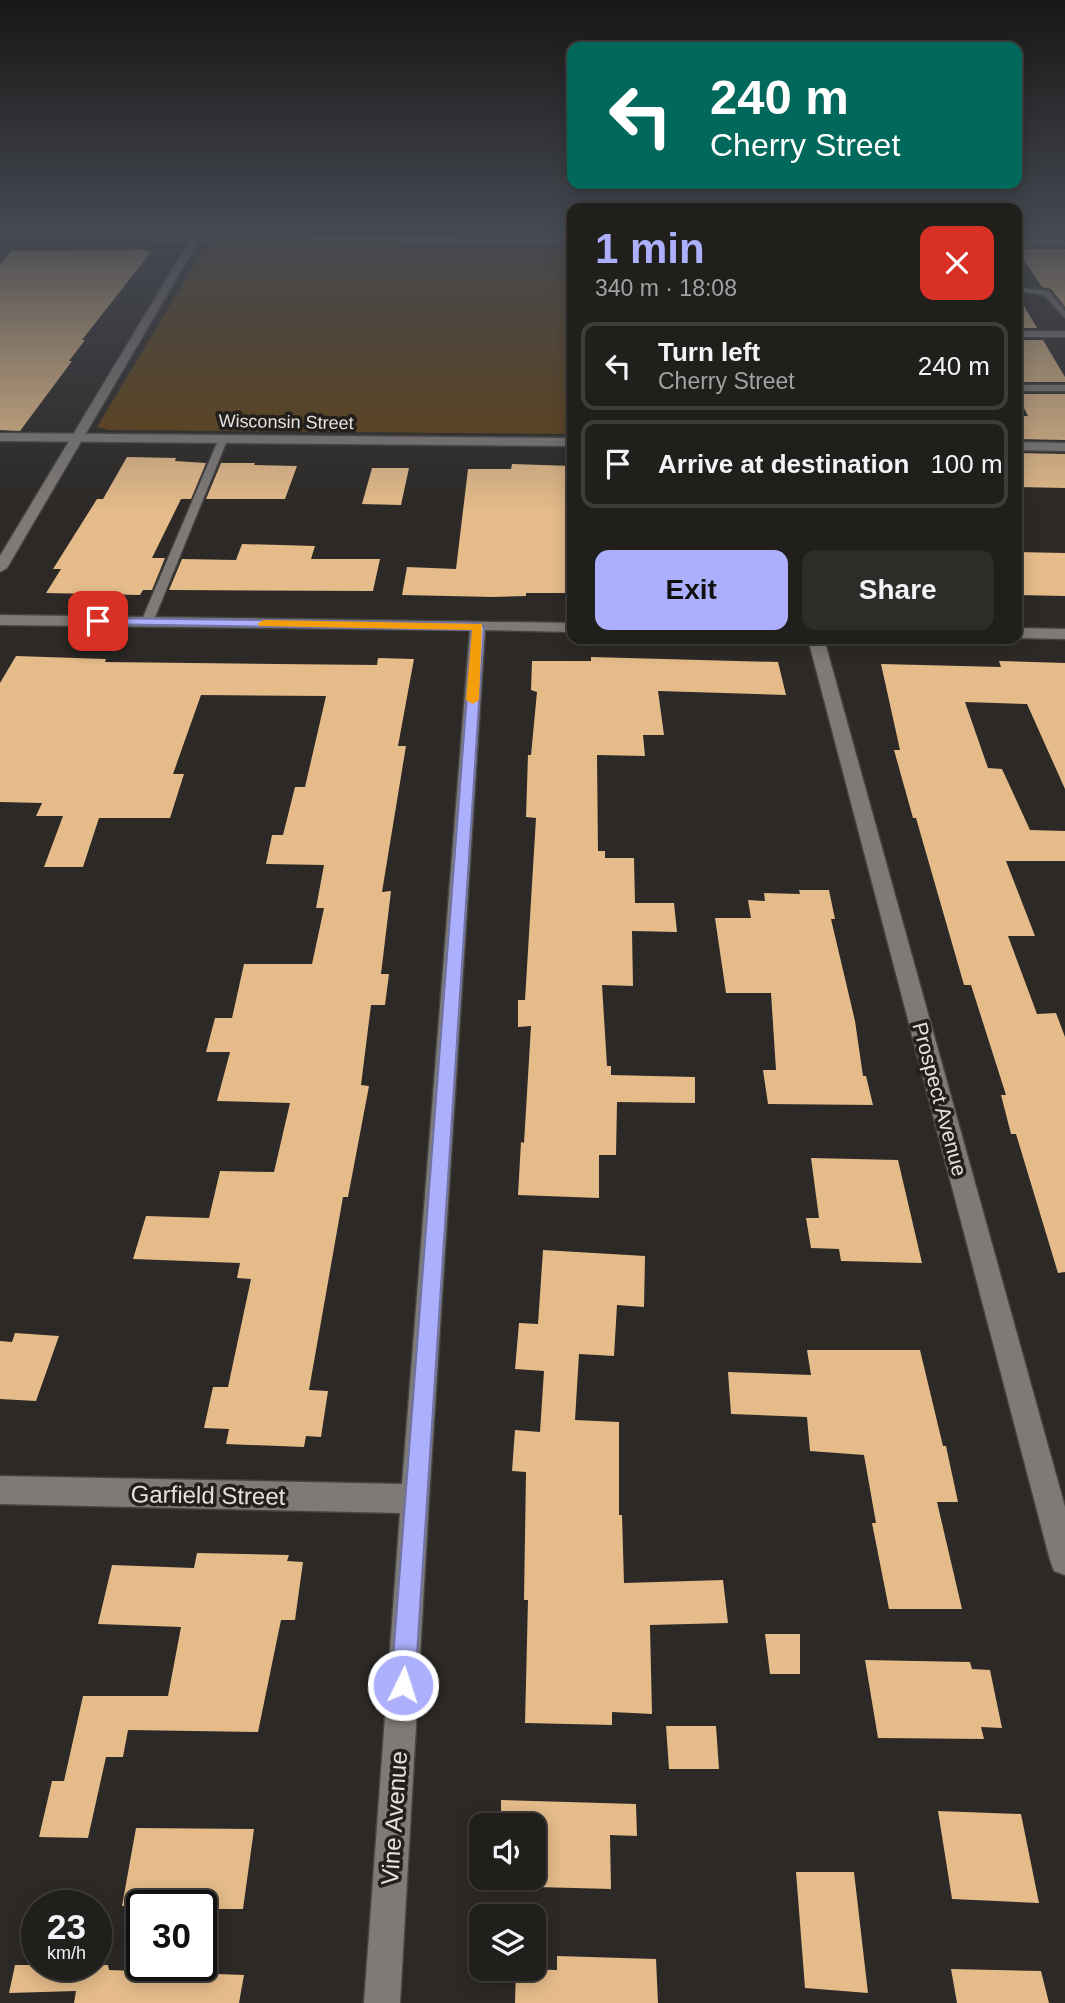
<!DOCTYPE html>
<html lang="en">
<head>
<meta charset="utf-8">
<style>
  :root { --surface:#211f1c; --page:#2d2c29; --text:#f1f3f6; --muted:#a2a2a3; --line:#3e3d3b; --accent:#acaffb }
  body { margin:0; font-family:Helvetica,sans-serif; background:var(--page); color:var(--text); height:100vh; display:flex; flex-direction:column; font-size:26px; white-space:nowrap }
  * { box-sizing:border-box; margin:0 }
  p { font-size:23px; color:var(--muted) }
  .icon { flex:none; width:38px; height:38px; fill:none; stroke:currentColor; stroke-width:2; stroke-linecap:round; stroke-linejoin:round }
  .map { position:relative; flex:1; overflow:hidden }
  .details { position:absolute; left:567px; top:203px; width:455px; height:441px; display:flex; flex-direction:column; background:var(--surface); border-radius:14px; box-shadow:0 4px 18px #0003,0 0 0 2px var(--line) }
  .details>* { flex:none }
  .banner { position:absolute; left:567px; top:42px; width:455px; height:147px; border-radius:14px; box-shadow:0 4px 18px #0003,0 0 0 2px var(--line); background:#00695c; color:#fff; overflow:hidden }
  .controls { position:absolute; left:469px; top:1813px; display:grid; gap:14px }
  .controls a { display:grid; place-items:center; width:77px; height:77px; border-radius:14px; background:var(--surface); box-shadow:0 4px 18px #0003,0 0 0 2px var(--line); font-size:35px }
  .speed { position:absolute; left:21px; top:1890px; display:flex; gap:14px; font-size:35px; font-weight:700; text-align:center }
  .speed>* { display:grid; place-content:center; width:91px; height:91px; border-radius:50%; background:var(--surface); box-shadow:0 4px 18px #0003,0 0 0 2px var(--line); line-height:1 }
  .speed small { font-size:18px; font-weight:400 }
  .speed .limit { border:4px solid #111; border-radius:10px; background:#fff; color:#111 }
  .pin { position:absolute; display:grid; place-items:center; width:60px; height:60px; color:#fff; margin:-30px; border-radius:14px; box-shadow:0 4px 10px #0006 }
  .me { position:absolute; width:77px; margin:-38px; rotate:4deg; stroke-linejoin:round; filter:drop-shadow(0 0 5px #0008) }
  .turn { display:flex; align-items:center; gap:24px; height:147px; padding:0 28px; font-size:32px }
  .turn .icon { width:91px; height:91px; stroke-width:2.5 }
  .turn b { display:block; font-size:49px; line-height:60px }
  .round { display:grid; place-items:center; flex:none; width:74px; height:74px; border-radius:14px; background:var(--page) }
  .headline { display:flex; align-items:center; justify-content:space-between; height:119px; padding:0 28px }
  h1 { font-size:42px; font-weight:700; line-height:52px; color:var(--accent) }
  .action { display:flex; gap:14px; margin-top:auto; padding:14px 28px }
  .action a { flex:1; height:80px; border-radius:14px; background:var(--accent); color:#111; font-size:28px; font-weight:700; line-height:80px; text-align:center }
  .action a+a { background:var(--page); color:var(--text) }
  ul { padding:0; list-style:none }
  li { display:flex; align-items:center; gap:21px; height:88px; margin:0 14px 10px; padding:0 14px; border:4px solid var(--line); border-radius:14px }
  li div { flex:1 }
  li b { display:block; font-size:26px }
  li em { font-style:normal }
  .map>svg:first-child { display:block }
  .green { fill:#634214 }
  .building { fill:#e4bb89 }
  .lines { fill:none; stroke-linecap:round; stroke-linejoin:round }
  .lane-casing { stroke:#464441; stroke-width:3 }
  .street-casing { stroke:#464441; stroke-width:3 }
  .secondary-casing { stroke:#464441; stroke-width:3 }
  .primary-casing { stroke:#464441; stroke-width:3 }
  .lane { fill:#7e7a77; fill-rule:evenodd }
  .street { fill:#7e7a77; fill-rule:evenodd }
  .secondary { fill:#7e7a77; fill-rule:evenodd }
  .primary { fill:#a1845e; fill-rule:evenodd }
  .route { fill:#acaffb; stroke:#7072a3; stroke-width:2 }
  .slow { fill:#f59e0b }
  .labels { text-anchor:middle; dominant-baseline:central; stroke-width:7; stroke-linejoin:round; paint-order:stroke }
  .far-street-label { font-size:18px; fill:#e3e2df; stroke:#221f1d }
  .street-label { font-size:21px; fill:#e3e2df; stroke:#221f1d }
  .near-street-label { font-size:24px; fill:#e3e2df; stroke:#221f1d }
</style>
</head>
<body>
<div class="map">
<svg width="1065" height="2003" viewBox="0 0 1065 2003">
  <rect width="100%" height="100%" fill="#2c2926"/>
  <path class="green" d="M216,243L572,246V434L109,430L97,427L205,247Z"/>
  <path class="building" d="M1017,230H1048L1055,237H1017Z
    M1017,249H1065V307L1051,289L1042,287Z
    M147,250L145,252H151L82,340H85L69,361H72L20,431L0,430V264L11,251Z
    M1017,294L1037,328H1017Z
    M1017,340H1043L1065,377V382H1017Z
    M1017,394H1065V440L1017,439V416H1028Z
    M1017,453L1065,454V488L1017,487Z
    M127,457L176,458L175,461L206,463L191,499H181L152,558H165L152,590H143L140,595L46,593L61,569H53L97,499H103Z
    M221,463H255L254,465L297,466L285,499H206Z
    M512,464L572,466V593H526V596L493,597L402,595L407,567L456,569L468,469H511Z
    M372,468H409L401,505L362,504Z
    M242,544L315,546L311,559H380L373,591L169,590L182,559L236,560Z
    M1017,552L1065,553V596L1017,595Z
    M16,656L106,659L105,662L377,665L378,658L414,659L398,746H406L382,892L391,891L381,974H389L385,1005H371L361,1085L369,1086L348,1197H343L309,1390L328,1391L321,1437L306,1436L304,1447L226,1444L229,1429L204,1428L213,1387H228L251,1279L237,1278L240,1263L133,1259L146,1216L209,1218L220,1171L274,1172L290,1103L217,1101L230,1052H206L215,1018H232L244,964H312L324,908H316L324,865L266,864L272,835H283L295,787H305L326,696L201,695L173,774H184L170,818H99L83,867H44L63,816H36L42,803L0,802V683Z
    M591,657L778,662L786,695L658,691L664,735H643L645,756L597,755L598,851H605V858H634L635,903H674L677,932L632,931L633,986L602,985L607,1066H611V1075L695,1077V1103L617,1102L616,1155H599V1198L518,1195L521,1142L524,1143L531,1026L518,1027V1000H525L536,818L526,817L528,755H531L537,692L531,690L532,661H591Z
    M999,661L1065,663V789L1027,704L965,702L988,768L1002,769L1030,830L1065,831V861H1006L1035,936H1008L1037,1014L1056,1013L1065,1037V1272L1058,1273L1016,1134H1011L1001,1095H1006L971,985H964L916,818H913L894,750H900L881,664L1001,667Z
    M799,890H829L835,919H831L855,1021L863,1076H866L873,1105L768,1104L763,1070H776L771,993H726L715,918H751L748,900L765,901L764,893L800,894Z
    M811,1158L898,1160L922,1263L841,1261L839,1249L811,1248L806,1218H819Z
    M543,1250L645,1256L644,1307L617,1305L614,1356L579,1354L575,1420L619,1422V1515H622L624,1583L723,1580L728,1623L650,1625L652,1714L612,1712V1725L525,1723L528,1600H524L526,1472L512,1471L515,1430L540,1432L544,1371L515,1369L519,1323L538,1324Z
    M15,1333L59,1336L36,1401L0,1399V1341L12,1342Z
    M807,1350H920L943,1446H946L958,1502H937L962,1609H889L872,1523H876L864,1455L810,1451L807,1417L731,1414L728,1372L811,1375Z
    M197,1553L289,1555L287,1561L303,1562L295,1620H281L258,1732L128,1730L123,1757H106L88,1838L39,1837L52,1781H64L83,1696H168L181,1627L98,1624L112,1565L194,1568Z
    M765,1634H800V1674H770Z
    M865,1660L970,1662L972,1669L990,1670L1002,1728L981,1727L984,1739L878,1738Z
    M666,1726H716L719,1769H669Z
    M501,1800L636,1804L637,1836L610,1835L611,1889L499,1886V1878H534V1825H501Z
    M938,1811L1021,1814L1039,1903L952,1899Z
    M136,1828L254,1829L243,1909H201V1906H122Z
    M796,1872H854L868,1993L805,1988Z
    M557,1956L656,1959L658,2003H515L516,1969L557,1970Z
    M15,1965H108L109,1970L244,1975L239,2003H74L76,1991L9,1993Z
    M951,1969L1041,1971L1049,2003H957Z"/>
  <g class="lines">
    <g class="lane-casing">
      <path id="lane" d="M1017,287L1049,291L1065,311V318L1044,295L1017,291Z
        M1017,385H1065V391H1017Z
        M220,436L228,438L153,622L143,624L141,622Z"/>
    </g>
    <g class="street-casing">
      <path id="street" d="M196,230H205L7,568L0,572V556Z
        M1017,331H1065V337H1017Z
        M0,615L572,623V632L485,630L429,1499L400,2003H364L400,1513L0,1504V1476L402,1484L470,630L0,625Z
        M1017,628L1065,629V639L1017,638Z
        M808,639H824L1065,1507V1575L1054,1571L1050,1560Z"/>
    </g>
    <g class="secondary-casing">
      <path id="secondary" d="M0,433L572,438V446L0,441Z
        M1017,442L1065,443V451L1017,450Z"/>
    </g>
    <g class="primary-casing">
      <path id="primary" d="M0,234L572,237V243L0,240Z
        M1017,240H1065V246H1017Z"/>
    </g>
    <use href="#lane" class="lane"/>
    <use href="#street" class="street"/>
    <use href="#secondary" class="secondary"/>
    <use href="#primary" class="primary"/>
  </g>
  <linearGradient id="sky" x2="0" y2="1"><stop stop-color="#181715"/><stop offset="0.45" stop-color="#454952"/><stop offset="1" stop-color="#454952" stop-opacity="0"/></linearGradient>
  <rect width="1065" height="511" fill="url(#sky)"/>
  <path class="route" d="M98,618L478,623L484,627L415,1685L412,1693L403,1697L395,1693L391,1685L472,630L94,624V619Z"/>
  <path class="slow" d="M264,620L482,624L479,700L473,704L466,700L472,630L259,626L258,623Z"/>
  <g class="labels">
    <g class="far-street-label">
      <text transform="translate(286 422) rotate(1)">Wisconsin Street</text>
    </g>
    <g class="street-label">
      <text transform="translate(940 1099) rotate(75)">Prospect Avenue</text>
    </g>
    <g class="near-street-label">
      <text transform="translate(208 1495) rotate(1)">Garfield Street</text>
      <text transform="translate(394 1818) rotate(-86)">Vine Avenue</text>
    </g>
  </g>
</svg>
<div class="controls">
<a><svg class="icon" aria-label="sound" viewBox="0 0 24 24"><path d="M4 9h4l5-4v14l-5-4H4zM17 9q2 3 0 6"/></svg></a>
<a><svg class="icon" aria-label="layers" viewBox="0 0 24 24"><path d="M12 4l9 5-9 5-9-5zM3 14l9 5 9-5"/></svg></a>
</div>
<div class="speed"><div>23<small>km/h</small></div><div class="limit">30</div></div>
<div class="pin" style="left:98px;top:621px;background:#d93025"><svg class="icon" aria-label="arrive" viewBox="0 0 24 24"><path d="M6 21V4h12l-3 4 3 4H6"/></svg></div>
<svg class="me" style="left:403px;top:1685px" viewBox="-20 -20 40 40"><circle r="17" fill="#acaffb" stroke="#fff" stroke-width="3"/><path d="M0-11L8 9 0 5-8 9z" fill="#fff"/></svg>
<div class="banner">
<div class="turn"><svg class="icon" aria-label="left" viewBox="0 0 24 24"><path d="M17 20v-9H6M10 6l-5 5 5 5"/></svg><div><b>240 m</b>Cherry Street</div></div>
</div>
<section class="details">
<div class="headline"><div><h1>1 min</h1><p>340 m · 18:08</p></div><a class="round" style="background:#d93025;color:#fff"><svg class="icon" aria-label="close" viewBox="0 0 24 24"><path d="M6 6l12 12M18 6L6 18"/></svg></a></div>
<ul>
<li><svg class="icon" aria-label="left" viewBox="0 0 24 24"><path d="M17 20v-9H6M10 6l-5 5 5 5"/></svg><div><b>Turn left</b><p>Cherry Street</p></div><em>240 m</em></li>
<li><svg class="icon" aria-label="arrive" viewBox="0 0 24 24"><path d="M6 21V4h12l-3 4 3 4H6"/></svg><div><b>Arrive at destination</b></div><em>100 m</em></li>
</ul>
<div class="action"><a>Exit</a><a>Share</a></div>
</section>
</div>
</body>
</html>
